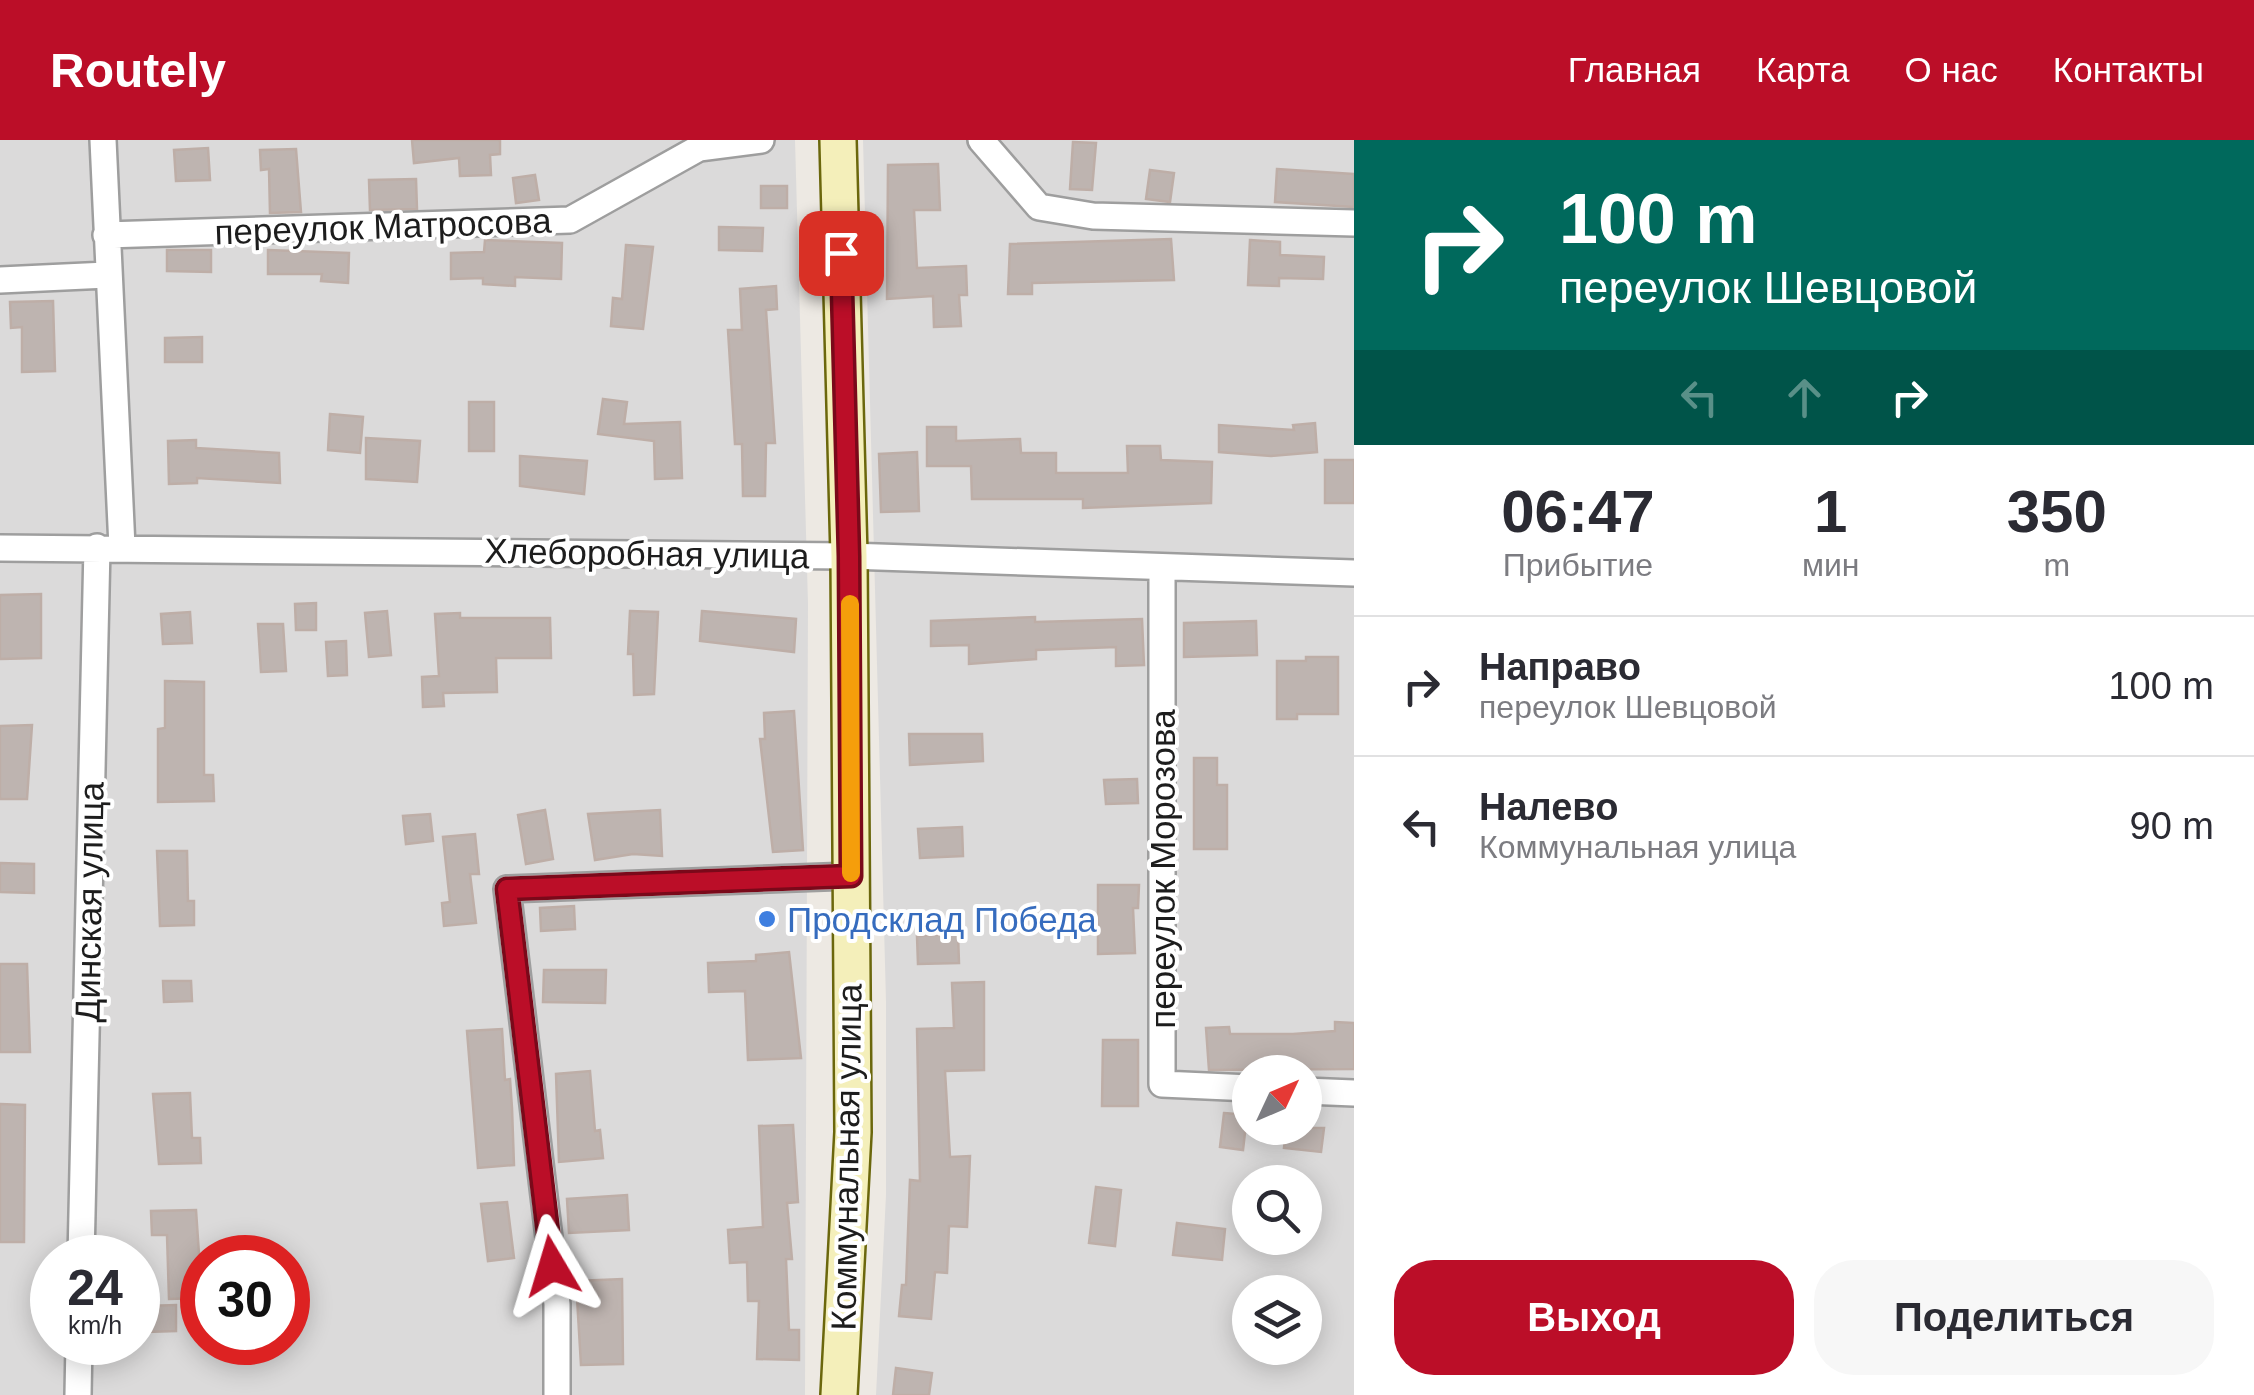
<!DOCTYPE html>
<html lang="ru">
<head>
<meta charset="utf-8">
<style>
  :root { --surface:#fff; --page:#f7f7f7; --text:#2b2b33; --muted:#7c7c81; --line:#e1e1e2; --accent:#bb0e28 }
  body { margin:0; font-family:Arial,sans-serif; background:var(--page); color:var(--text); height:100vh; display:flex; flex-direction:column; font-size:38px; white-space:nowrap }
  * { box-sizing:border-box; margin:0 }
  p { font-size:32px; color:var(--muted) }
  .icon { flex:none; width:55px; height:55px; fill:none; stroke:currentColor; stroke-width:2; stroke-linecap:round; stroke-linejoin:round }
  .map { position:relative; flex:1; overflow:hidden }
  .panel { display:flex; flex-direction:column; background:var(--surface); width:900px }
  .panel>* { flex:none }
  .banner { background:#00695c; color:#fff; overflow:hidden }
  .needle { width:65px; rotate:46deg }
  .buttons { position:absolute; left:1232px; top:915px; display:grid; gap:20px }
  .buttons a { display:grid; place-items:center; width:90px; height:90px; border-radius:50%; background:var(--surface); box-shadow:0 5px 25px #0003; font-size:50px }
  .speed { position:absolute; left:30px; top:1095px; display:flex; gap:20px; font-size:50px; font-weight:700; text-align:center }
  .speed>* { display:grid; place-content:center; width:130px; height:130px; border-radius:50%; background:var(--surface); box-shadow:0 5px 25px #0003; line-height:1 }
  .speed small { font-size:25px; font-weight:400 }
  .speed .limit { border:15px solid #d22; background:#fff; color:#111 }
  .pin { position:absolute; display:grid; place-items:center; width:85px; height:85px; color:#fff; margin:-42px; border-radius:20px; box-shadow:0 5px 15px #0006 }
  .me { position:absolute; width:110px; margin:-55px; rotate:353deg; stroke-linejoin:round; filter:drop-shadow(0 0 8px #0008) }
  .turn { display:flex; align-items:center; gap:35px; height:210px; padding:0 40px; font-size:45px }
  .turn .icon { width:130px; height:130px; stroke-width:2.5 }
  .turn b { display:block; font-size:70px; line-height:85px }
  .lanes { display:flex; align-items:center; height:95px; padding:0 40px; background:#0003; justify-content:center; gap:50px; direction:ltr }
  .lanes .off { opacity:.35 }
  .eta { display:flex; justify-content:space-evenly; align-items:center; height:170px; text-align:center }
  .eta b { font-size:60px; font-weight:600; line-height:70px }
  .primary-button { display:flex; gap:20px; margin-top:auto; padding:20px 40px }
  .primary-button a { flex:1; height:115px; border-radius:40px; background:var(--accent); color:#fff; font-size:40px; font-weight:600; line-height:115px; text-align:center }
  .primary-button a+a { background:var(--page); color:var(--text) }
  ul { padding:0; list-style:none }
  li { display:flex; align-items:center; gap:30px; height:140px; padding:0 40px; border-top:2px solid var(--line) }
  li div { flex:1 }
  li b { display:block; font-size:38px }
  li em { font-style:normal }
  header { display:flex; align-items:center; gap:60px; box-sizing:border-box; height:140px; padding:0 50px; background:var(--accent); color:#fff }
  header strong { font-size:48px }
  nav { display:flex; gap:55px; margin-inline-start:auto; font-size:35px }
  main { display:flex; flex:1; min-height:0 }
  .map>svg:first-child { display:block }
  .residential { fill:#dbdada; fill-rule:evenodd }
  .building { fill:#beb4b0; stroke:#beaea7; stroke-width:2.5 }
  .lines { fill:none; stroke-linecap:round; stroke-linejoin:round }
  .street-casing { stroke:#9e9e9e; stroke-width:30 }
  .secondary-casing { stroke:#6b670c; stroke-width:40 }
  .street { stroke:#fff; stroke-width:25 }
  .secondary { stroke:#f4efba; stroke-width:35 }
  .route-casing { stroke:#7a091a; stroke-width:25 }
  .route { stroke:#bb0e28; stroke-width:18 }
  .slow { stroke:#f59e0b; stroke-width:18 }
  .shop-dot { fill:#3f7fe0; stroke:#fff; stroke-width:4 }
  .labels { text-anchor:middle; dominant-baseline:central; stroke-width:8; stroke-linejoin:round; paint-order:stroke }
  .street-label { font-size:35px; fill:#1d1d1d; stroke:#fff }
  .shop-label { font-size:35px; fill:#366cbe; stroke:#fff; text-anchor:start }
</style>
</head>
<body>
<header>
<strong>Routely</strong>
<nav><a>Главная</a><a>Карта</a><a>О нас</a><a>Контакты</a></nav>
</header>
<main>
<div class="map">
<svg width="1354" height="1255" viewBox="0 0 1354 1255">
  <rect width="100%" height="100%" fill="#ede9e3"/>
  <path class="residential" d="M0,0H795L808,464L805,1255H0ZM52,1118H138V1202H52ZM202,1118H288V1202H202Z
    M863,0H1354V1255H876L886,1055V861ZM1250,932H1305V988H1250ZM1250,1042H1305V1098H1250ZM1250,1152H1305V1208H1250Z"/>
  <path class="building" d="M412,0H500V14L490,15L491,35L460,36L459,18L414,23Z
    M1073,2L1096,3L1092,50L1070,49Z
    M208,8L210,40L176,41L174,10Z
    M296,9L301,72L270,73L269,29L261,30L260,10Z
    M938,24L940,70H914L917,128L966,126L967,155H959L961,186L934,187L933,156L887,159L888,25Z
    M1277,29L1354,34V67L1275,62Z
    M1150,30L1174,33L1170,62L1146,59Z
    M535,35L539,60L516,63L513,38Z
    M416,39L417,69L370,70L369,40Z
    M761,46H787V68H761Z
    M719,87L763,88L762,111L719,110Z
    M1171,99L1174,140L1032,143V154H1008L1010,104Z
    M485,100L562,103L561,139L515,137V146L483,144V138L451,139V113L484,112Z
    M1250,100L1280,102V115L1324,117L1323,139L1279,138V146L1248,145Z
    M626,105L653,107L643,189L611,186L613,158L622,159Z
    M167,110H211V132L167,131Z
    M268,110L349,113L348,143L321,141L322,134H268Z
    M776,146L777,169L766,170L775,303H766L765,356H743L742,304H735L728,190H742L740,149Z
    M53,161L55,231L22,232V187L11,188L10,162Z
    M202,197V222H165V198Z
    M603,259L627,262L624,284L680,282L682,338L655,339L654,301L598,294Z
    M469,262H494V311H469Z
    M330,274L363,277L360,313L328,310Z
    M1315,283L1317,312L1271,316L1219,312V285L1294,290L1293,285Z
    M927,287H956V301L1020,299L1021,313H1056V333H1128L1127,306H1160L1161,320L1212,322L1211,363L1083,368V359H972L971,326H927Z
    M366,298L420,301L417,342L366,339Z
    M196,300V308L279,313L280,343L197,338V343L169,344L168,301Z
    M917,312L919,371L881,372L879,314Z
    M520,316L587,321L584,354L520,346Z
    M1325,320H1354V363H1325Z
    M41,454V518L0,519V455Z
    M316,463V490H296L295,464Z
    M387,471L391,515L369,517L365,473Z
    M630,471L658,472L654,554L634,555L633,514H628Z
    M702,471L796,479L794,512L700,501Z
    M190,472L192,503L163,504L161,474Z
    M460,473V478H550L551,518H496L497,552L443,553L444,566L423,567L422,537L439,536L435,474Z
    M1035,477V482L1142,479L1144,525L1116,526V507L1036,510V519L969,524V505L931,506V481Z
    M1256,481L1257,515L1184,517V483Z
    M258,484H283L286,531L261,532Z
    M346,501L347,535L328,536L326,502Z
    M1306,517H1338V574H1297V579H1277V521H1306Z
    M165,541L204,542V635H213L214,661L158,662V589L165,588Z
    M794,571L803,710L773,712L760,599H765L764,573Z
    M32,585L27,659H0V586Z
    M909,594H982L983,621L910,625Z
    M1194,618H1217V645H1227V709H1194Z
    M1137,639L1138,663L1106,664L1104,640Z
    M545,670L553,719L526,724L518,675Z
    M660,670L662,716L633,714L595,720L588,674Z
    M430,674L433,701L406,704L403,676Z
    M962,687L963,716L920,718L918,689Z
    M475,694L479,734H470L476,783L444,786L442,763L450,762L443,697Z
    M157,711H187L188,761H194V785L160,786Z
    M0,723L34,724V753L0,752Z
    M1098,745H1139L1138,768H1133L1135,813L1098,814Z
    M574,766L575,789L541,791L540,768Z
    M958,794L959,823L918,824L917,796Z
    M789,812L801,918L748,920L745,851L709,852L708,823L756,821V815Z
    M0,824H27L30,912H0Z
    M544,830H606L605,863L543,862Z
    M163,841H191L192,861L164,862Z
    M984,842V930L945,931L950,1017L970,1016L967,1087L949,1086L947,1133L935,1132L931,1179L899,1176L902,1145H906L910,1040L920,1041L917,889L954,888L952,843Z
    M1335,882L1354,883V929L1209,930L1206,888L1229,887L1230,894H1293L1335,891Z
    M502,889L505,940L510,939L512,968L514,1025L478,1028L467,891Z
    M1103,900H1138V966H1102Z
    M590,931L595,991L600,990L603,1018L559,1022L556,934Z
    M190,953L192,998H200L201,1023L159,1024L153,954Z
    M0,964L25,965L24,1102H0Z
    M1224,973L1247,975L1243,1010L1220,1007Z
    M793,985L798,1062L787,1063L792,1119H786L789,1190H799V1220L757,1219L759,1161H748L747,1122L730,1123L728,1090L763,1087L759,986Z
    M1286,988H1324L1321,1012L1284,1008Z
    M1096,1047L1121,1050L1115,1106L1089,1103Z
    M627,1055L629,1090L569,1093L567,1059Z
    M507,1062L514,1118L488,1121L481,1064Z
    M196,1070L202,1158L169,1159L167,1095H152L151,1071Z
    M1177,1083L1225,1089L1222,1120L1173,1115Z
    M622,1139L623,1224L581,1225L576,1141Z
    M176,1165V1191L147,1192L146,1166Z
    M896,1228L932,1233L929,1255H893Z"/>
  <g class="lines">
    <g class="street-casing">
      <path id="street" d="M103,0L122,407
        M981,0L1039,67L1093,76L1354,83
        M106,95L570,80L699,8L761,0
        M0,140L107,135
        M0,408L849,416L1354,433
        M1162,427V944L1250,948
        M1305,951L1354,953
        M81,1118L97,407
        M78,1255L79,1202
        M557,1255V1164L507,749L851,736"/>
    </g>
    <g class="secondary-casing">
      <path id="secondary" d="M838,0L849,416L853,992L839,1255"/>
    </g>
    <use href="#street" class="street"/>
    <use href="#secondary" class="secondary"/>
  </g>
  <g class="lines">
    <g class="route-casing">
      <path id="route" d="M552,1126L507,749L851,736L849,416L841,113"/>
    </g>
    <use href="#route" class="route"/>
    <path class="slow" d="M850,464L851,733"/>
  </g>
  <circle class="shop-dot" cx="767" cy="779" r="10"/>
  <g class="labels">
    <g class="street-label">
      <text transform="translate(383 86) rotate(-2)">переулок Матросова</text>
      <text transform="translate(647 413) rotate(1)">Хлеборобная улица</text>
      <text transform="translate(1162 729) rotate(-90)">переулок Морозова</text>
      <text transform="translate(89 762) rotate(-89)">Динская улица</text>
      <text transform="translate(846 1017) rotate(-89)">Коммунальная улица</text>
    </g>
    <g class="shop-label">
      <text x="787" y="779">Продсклад Победа</text>
    </g>
  </g>
</svg>
<div class="buttons">
<a><svg class="needle" viewBox="-14 -14 28 28"><path d="M0-13l5 13h-10z" fill="#e53935"/><path d="M0 13l5-13h-10z" fill="#7c7c81"/></svg></a>
<a><svg class="icon" aria-label="search" viewBox="0 0 24 24"><circle cx="10" cy="10" r="6"/><path d="M15 15l6 6"/></svg></a>
<a><svg class="icon" aria-label="layers" viewBox="0 0 24 24"><path d="M12 4l9 5-9 5-9-5zM3 14l9 5 9-5"/></svg></a>
</div>
<div class="speed"><div>24<small>km/h</small></div><div class="limit">30</div></div>
<div class="pin" style="left:841px;top:113px;background:#d93025"><svg class="icon" aria-label="arrive" viewBox="0 0 24 24"><path d="M6 21V4h12l-3 4 3 4H6"/></svg></div>
<svg class="me" style="left:552px;top:1126px" viewBox="-20 -20 40 40"><path d="M0-17L14 15 0 8-14 15z" fill="#bb0e28" stroke="#fff" stroke-width="4"/></svg>
</div>
<section class="panel">
<div class="banner">
<div class="turn"><svg class="icon" aria-label="right" viewBox="0 0 24 24"><path d="M7 20v-9h11M14 6l5 5-5 5"/></svg><div><b>100 m</b>переулок Шевцовой</div></div>
<div class="lanes"><svg class="icon off" aria-label="left" viewBox="0 0 24 24"><path d="M17 20v-9H6M10 6l-5 5 5 5"/></svg><svg class="icon off" aria-label="ahead" viewBox="0 0 24 24"><path d="M12 20V5M6 11l6-6 6 6"/></svg><svg class="icon" aria-label="right" viewBox="0 0 24 24"><path d="M7 20v-9h11M14 6l5 5-5 5"/></svg></div>
</div>
<div class="eta">
<div><b>06:47</b><p>Прибытие</p></div>
<div><b>1</b><p>мин</p></div>
<div><b>350</b><p>m</p></div>
</div>
<ul>
<li><svg class="icon" aria-label="right" viewBox="0 0 24 24"><path d="M7 20v-9h11M14 6l5 5-5 5"/></svg><div><b>Направо</b><p>переулок Шевцовой</p></div><em>100 m</em></li>
<li><svg class="icon" aria-label="left" viewBox="0 0 24 24"><path d="M17 20v-9H6M10 6l-5 5 5 5"/></svg><div><b>Налево</b><p>Коммунальная улица</p></div><em>90 m</em></li>
</ul>
<div class="primary-button"><a>Выход</a><a>Поделиться</a></div>
</section>
</main>
</body>
</html>
